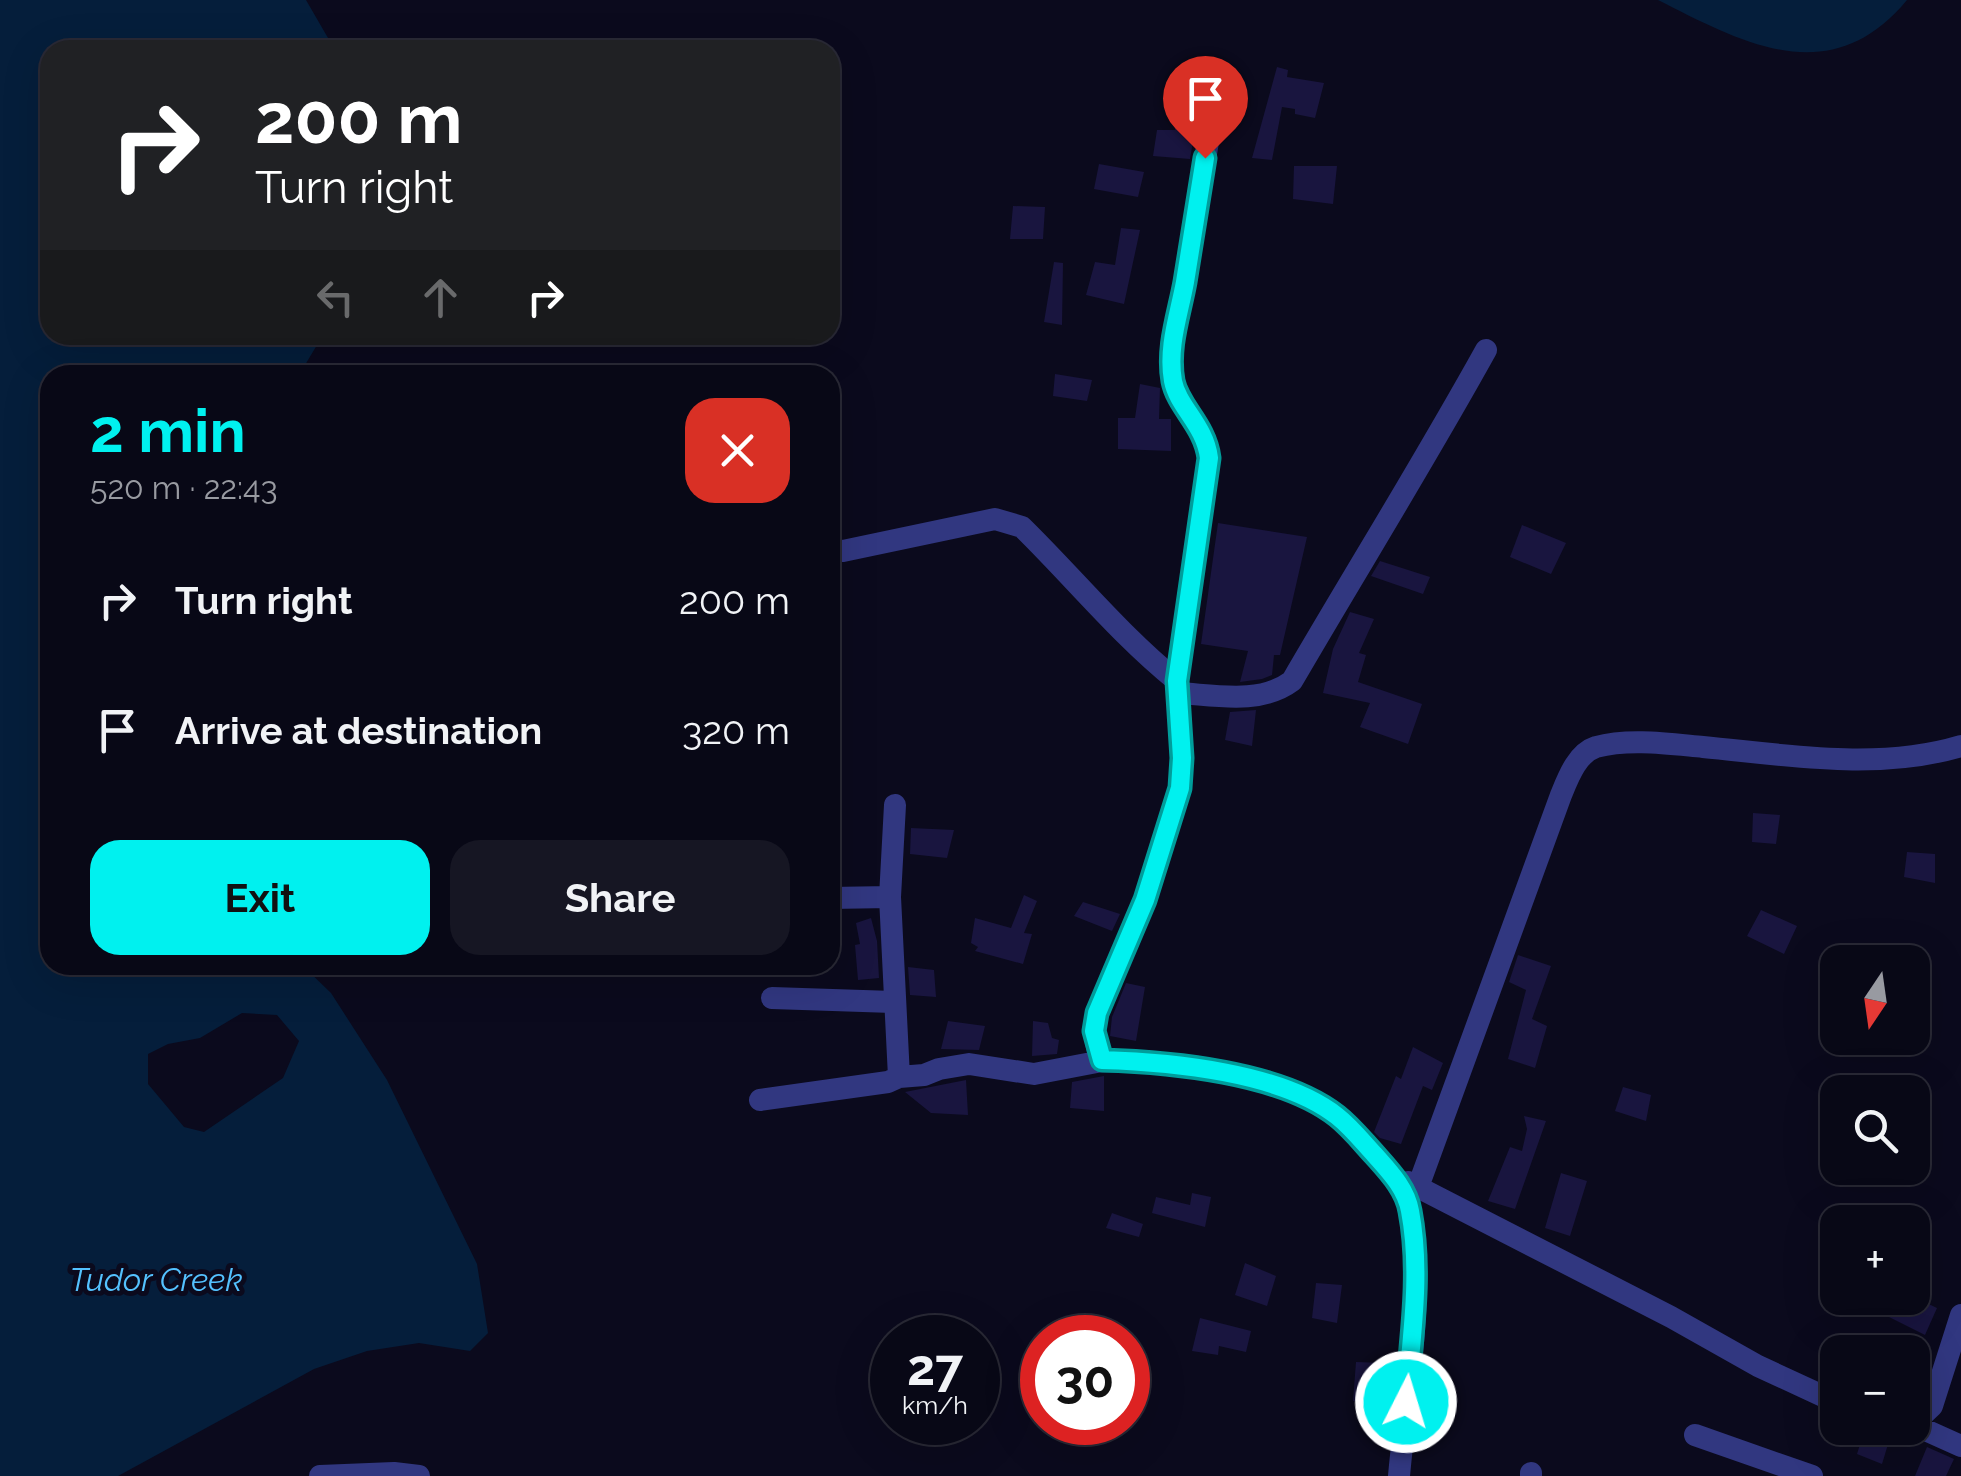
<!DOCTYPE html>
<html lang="en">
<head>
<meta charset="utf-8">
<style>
  :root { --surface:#080816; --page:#161623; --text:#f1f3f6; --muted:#989aa1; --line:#292935; --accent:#00f1ef }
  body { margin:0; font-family:Raleway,sans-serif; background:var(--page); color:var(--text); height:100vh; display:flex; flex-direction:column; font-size:38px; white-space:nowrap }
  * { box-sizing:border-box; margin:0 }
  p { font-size:32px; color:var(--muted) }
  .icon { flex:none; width:55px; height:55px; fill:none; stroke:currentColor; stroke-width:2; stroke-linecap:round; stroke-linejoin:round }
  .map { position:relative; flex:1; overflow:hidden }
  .drawer { position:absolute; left:40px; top:365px; width:800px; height:610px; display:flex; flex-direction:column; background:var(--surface); border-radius:30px; box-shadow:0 10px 40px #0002,0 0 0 2px var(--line) }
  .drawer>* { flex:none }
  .top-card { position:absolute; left:40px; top:40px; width:800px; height:305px; border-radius:30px; box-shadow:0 10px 40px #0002,0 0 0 2px var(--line); background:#202124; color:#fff; overflow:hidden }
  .needle { width:65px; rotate:193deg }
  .tools { position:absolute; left:1820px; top:945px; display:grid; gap:20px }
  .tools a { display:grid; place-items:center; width:110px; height:110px; border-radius:20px; background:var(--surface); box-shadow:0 10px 40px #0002,0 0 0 2px var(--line); font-size:50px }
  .speed { position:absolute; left:870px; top:1315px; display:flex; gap:20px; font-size:50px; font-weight:700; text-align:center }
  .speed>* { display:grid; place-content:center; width:130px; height:130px; border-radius:50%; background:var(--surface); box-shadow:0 10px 40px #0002,0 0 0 2px var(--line); line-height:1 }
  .speed small { font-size:25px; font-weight:400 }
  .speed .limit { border:15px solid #d22; background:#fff; color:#111 }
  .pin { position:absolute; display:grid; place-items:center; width:85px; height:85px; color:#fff; margin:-102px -42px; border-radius:50% 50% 50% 0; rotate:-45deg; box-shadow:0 0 10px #0007 }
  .pin .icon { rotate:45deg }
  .me { position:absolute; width:110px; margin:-55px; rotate:5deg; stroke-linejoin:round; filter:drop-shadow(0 0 8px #0008) }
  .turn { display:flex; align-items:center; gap:35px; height:210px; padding:0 50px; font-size:45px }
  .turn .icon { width:130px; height:130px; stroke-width:2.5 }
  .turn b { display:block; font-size:70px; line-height:85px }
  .lanes { display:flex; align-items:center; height:95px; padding:0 50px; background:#0003; justify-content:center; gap:50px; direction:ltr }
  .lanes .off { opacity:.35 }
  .round { display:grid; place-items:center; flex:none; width:105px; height:105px; border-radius:30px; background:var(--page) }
  .head { display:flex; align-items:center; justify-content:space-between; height:170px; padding:0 50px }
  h1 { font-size:60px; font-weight:700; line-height:75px; color:var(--accent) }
  .primary-button { display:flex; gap:20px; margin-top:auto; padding:20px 50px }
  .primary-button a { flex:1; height:115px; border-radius:30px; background:var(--accent); color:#111; font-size:40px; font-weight:700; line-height:115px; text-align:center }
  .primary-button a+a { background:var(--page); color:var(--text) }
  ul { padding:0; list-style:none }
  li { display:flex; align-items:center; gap:30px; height:130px; padding:0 50px }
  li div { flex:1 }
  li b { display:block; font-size:38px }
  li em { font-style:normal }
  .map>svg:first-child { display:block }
  .water { fill:#051e3b; fill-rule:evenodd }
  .building { fill:#19153f }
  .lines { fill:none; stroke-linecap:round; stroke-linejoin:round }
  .street { stroke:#313780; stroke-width:22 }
  .route-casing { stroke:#009d9b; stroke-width:25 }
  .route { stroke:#00f1ef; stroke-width:18 }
  .labels { text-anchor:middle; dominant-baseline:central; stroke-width:10; stroke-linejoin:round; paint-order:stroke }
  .water-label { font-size:32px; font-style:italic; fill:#54c2ff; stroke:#0b0a1d }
</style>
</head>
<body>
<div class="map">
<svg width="1961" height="1476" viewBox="0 0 1961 1476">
  <rect width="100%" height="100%" fill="#0b0a1d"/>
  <path class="water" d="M0,0H306L335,50H50V335H323L299,375H50V965H302L331,993L387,1080L477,1264L488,1333L470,1351L419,1343L367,1351L314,1369L118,1476H0ZM242,1013L277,1015L299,1041L283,1078L204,1132L184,1127L148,1084V1054L168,1044L200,1038Z
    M1658,0H1907C1831,92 1743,43 1658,0Z"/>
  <path class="building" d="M1277,67L1288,70L1287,77L1324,83L1315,118L1295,114V109L1282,107L1272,160L1252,158Z
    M1175,127L1195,129L1190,159L1153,156L1157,130H1175Z
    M1099,164L1144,172L1138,197L1094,189Z
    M1294,166H1337L1333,204L1293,199Z
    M1013,206L1045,207L1043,239H1010Z
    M1121,228L1140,230L1124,304L1086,295L1095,262L1115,265Z
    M1054,262L1063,263L1062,325L1044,322Z
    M1055,374L1092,380L1087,401L1053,396Z
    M1140,384L1160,388L1159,419H1171V451L1118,449V418H1135Z
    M1218,523L1307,537L1280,655H1274L1272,675L1262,679L1240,682L1248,651L1201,644Z
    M1522,525L1566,543L1551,574L1510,557Z
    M1380,561L1430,577L1423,594L1371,576Z
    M1350,612L1374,619L1359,653L1366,655L1358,682L1422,704L1408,744L1360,727L1370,703L1323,693L1333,649Z
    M1256,710L1252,746L1225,740L1230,712Z
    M1753,813L1780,815L1776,844L1752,842Z
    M911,828L954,830L947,858L910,854Z
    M1907,852L1935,854V883L1904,877Z
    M1024,895L1037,901L1024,933L1032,934L1023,964L975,951L978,947L971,943L975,918L1011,928Z
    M1083,902L1120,914L1112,931L1074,916Z
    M1761,910L1797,926L1784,954L1747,936Z
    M871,918L877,941L879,978L858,980L855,945L860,944L856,923Z
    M1518,955L1551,966L1532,1019L1547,1026L1535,1068L1508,1059L1526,990L1509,982Z
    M908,967L934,970L936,997L910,995Z
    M1126,983L1145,987L1136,1041L1110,1036L1112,1017Z
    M948,1021L985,1026L979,1050L941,1049Z
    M1033,1021L1048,1023L1052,1038L1059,1040L1057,1054L1032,1056Z
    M1413,1047L1443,1063L1432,1090L1423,1086L1401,1144L1380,1138L1374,1132L1396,1076L1401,1079Z
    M1104,1076V1111L1070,1108L1072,1082Z
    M966,1080L968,1115L931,1113L905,1092Z
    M1623,1087L1651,1095L1646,1121L1615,1111Z
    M1524,1116L1546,1121L1515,1209L1488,1201L1510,1147L1522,1151L1527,1129Z
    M1561,1173L1587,1181L1570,1236L1545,1228Z
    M1192,1193L1211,1197L1205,1227L1152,1213L1156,1197L1190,1205Z
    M1112,1213L1143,1224L1139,1237L1106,1228Z
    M1245,1263L1276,1276L1267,1306L1235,1295Z
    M1316,1283L1342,1285L1337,1323L1312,1318Z
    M1851,1298H1916L1937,1308L1925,1335Z
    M1200,1318L1251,1331L1246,1352L1219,1346L1218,1355L1192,1351Z
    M1356,1362L1385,1363L1380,1403L1353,1401Z
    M1865,1428H1893L1882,1464L1857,1454Z
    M1927,1447L1954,1459L1946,1476H1915Z"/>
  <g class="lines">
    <path class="street" d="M1210,130C1201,181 1194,232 1185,283C1179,311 1169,338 1171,367C1173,401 1204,424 1209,458L1177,681L1182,758L1180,788L1145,900L1097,1013C1094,1031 1094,1044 1102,1061C1170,1062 1281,1073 1336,1115C1350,1126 1361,1140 1373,1153C1388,1170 1406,1187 1410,1210C1426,1289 1406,1395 1399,1476
      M830,550L843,551L995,519L1022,527C1074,578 1120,635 1177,681
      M1178,693C1215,695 1260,705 1292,681C1356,571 1424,462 1486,350
      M895,805L890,897L899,1077L924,1075L939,1069L969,1064L1034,1074L1102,1061
      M830,898L890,897
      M772,998L893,1002
      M760,1100L888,1082L899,1077
      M1408,1182L1671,1317L1758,1366L1838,1403
      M1418,1187L1561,795C1568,778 1577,753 1596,747C1629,738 1670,744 1703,747C1787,755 1878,771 1961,746
      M1912,1424L1961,1446
      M1913,1424L1932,1406L1961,1315
      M1695,1435L1812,1476
      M1531,1473V1476
      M320,1476L394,1473L419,1476"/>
  </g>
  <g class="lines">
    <g class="route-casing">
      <path id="route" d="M1205,158C1198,199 1192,241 1185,282C1179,315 1167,347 1173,381C1178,407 1205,425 1209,458L1177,681L1182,758L1180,788L1145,900L1097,1013L1094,1031L1102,1060C1170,1062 1281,1072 1337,1116C1351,1127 1362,1141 1374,1154C1389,1171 1406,1188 1410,1211C1422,1274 1411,1339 1406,1402"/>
    </g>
    <use href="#route" class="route"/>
  </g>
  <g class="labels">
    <g class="water-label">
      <text x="156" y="1279">Tudor Creek</text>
    </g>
  </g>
</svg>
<div class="tools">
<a><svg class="needle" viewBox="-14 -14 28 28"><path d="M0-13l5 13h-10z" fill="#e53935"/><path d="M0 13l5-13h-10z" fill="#989aa1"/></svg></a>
<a><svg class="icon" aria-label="search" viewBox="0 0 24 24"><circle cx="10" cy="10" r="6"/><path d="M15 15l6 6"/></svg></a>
<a>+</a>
<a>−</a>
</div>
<div class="speed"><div>27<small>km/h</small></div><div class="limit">30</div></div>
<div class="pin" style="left:1205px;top:158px;background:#d93025"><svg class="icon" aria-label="arrive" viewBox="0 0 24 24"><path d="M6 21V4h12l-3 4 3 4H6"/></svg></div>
<svg class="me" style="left:1406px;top:1402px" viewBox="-20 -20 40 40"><circle r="17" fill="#00f1ef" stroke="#fff" stroke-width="3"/><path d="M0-11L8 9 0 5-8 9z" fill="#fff"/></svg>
<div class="top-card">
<div class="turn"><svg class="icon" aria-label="right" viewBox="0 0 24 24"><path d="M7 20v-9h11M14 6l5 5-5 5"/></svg><div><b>200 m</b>Turn right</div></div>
<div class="lanes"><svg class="icon off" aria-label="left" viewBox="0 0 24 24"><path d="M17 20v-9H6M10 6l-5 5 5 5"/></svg><svg class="icon off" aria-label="ahead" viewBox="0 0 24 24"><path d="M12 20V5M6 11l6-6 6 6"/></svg><svg class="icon" aria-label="right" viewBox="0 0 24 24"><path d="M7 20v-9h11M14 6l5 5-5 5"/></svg></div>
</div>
<section class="drawer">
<div class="head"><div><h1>2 min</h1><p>520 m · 22:43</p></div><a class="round" style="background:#d93025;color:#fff"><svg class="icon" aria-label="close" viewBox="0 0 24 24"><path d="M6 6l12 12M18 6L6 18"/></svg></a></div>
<ul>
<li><svg class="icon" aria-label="right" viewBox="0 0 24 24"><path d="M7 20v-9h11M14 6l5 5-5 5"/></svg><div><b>Turn right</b></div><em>200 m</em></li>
<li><svg class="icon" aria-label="arrive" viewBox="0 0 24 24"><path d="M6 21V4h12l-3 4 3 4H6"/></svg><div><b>Arrive at destination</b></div><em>320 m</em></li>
</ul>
<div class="primary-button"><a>Exit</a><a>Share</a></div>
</section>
</div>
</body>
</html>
